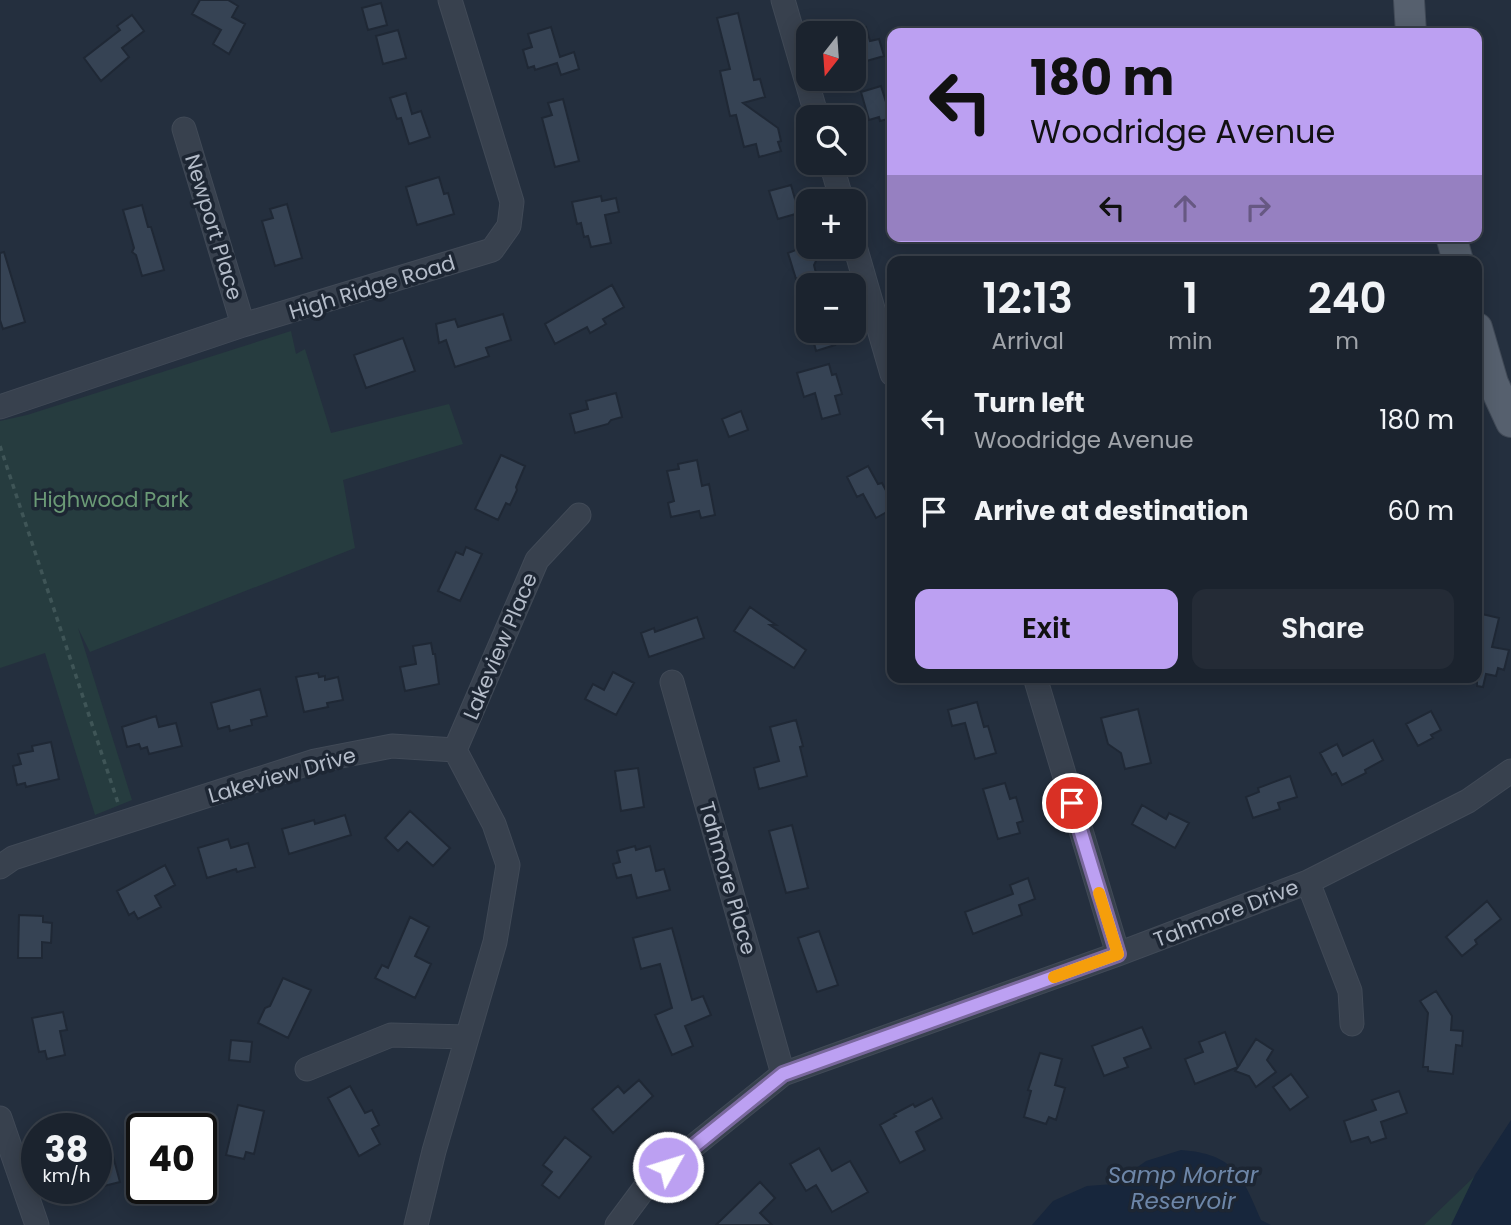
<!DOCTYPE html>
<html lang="en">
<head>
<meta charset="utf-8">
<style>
  :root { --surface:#1b232e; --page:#242b36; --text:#f1f3f6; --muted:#a0a4aa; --line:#39404a; --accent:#bca0f2 }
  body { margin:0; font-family:Poppins,sans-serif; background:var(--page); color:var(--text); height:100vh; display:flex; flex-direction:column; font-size:26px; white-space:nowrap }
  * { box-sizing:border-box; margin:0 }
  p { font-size:23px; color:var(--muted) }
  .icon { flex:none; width:38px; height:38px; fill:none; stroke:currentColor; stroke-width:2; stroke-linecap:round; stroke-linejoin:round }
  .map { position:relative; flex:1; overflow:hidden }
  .drawer { position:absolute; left:887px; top:256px; width:595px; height:427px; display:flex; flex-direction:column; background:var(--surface); border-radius:14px; box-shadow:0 4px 18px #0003,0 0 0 2px var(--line) }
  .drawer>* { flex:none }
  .banner { position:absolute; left:887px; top:28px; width:595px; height:214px; border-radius:14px; box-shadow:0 4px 18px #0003,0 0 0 2px var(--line); background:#bca0f2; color:#111; overflow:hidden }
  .needle { width:46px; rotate:197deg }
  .buttons { position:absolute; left:796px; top:21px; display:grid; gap:14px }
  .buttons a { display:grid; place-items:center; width:70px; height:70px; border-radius:14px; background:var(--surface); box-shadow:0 4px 18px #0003,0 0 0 2px var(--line); font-size:35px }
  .speed { position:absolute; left:21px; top:1113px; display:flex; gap:14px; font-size:35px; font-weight:700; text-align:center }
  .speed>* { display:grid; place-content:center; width:91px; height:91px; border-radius:50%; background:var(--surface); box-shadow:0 4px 18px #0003,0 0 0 2px var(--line); line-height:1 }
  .speed small { font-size:18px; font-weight:400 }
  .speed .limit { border:4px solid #111; border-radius:10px; background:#fff; color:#111 }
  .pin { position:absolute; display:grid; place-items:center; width:60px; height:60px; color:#fff; margin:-30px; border:4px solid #fff; border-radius:50%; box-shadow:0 2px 7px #0007 }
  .me { position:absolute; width:77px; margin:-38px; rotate:51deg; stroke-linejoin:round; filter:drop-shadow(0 0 5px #0008) }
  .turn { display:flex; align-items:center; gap:24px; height:147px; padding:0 28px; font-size:32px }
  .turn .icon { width:91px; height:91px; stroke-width:2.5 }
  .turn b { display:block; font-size:49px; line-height:60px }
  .lanes { display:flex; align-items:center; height:66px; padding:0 28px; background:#0003; justify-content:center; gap:35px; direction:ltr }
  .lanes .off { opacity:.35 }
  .eta { display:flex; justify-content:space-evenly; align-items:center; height:119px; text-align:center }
  .eta b { font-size:42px; font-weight:600; line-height:49px }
  .cta { display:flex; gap:14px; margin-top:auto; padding:14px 28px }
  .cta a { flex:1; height:80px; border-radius:14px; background:var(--accent); color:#111; font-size:28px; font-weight:600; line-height:80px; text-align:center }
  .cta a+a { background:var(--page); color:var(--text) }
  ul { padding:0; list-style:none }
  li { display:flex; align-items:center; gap:21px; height:91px; padding:0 28px }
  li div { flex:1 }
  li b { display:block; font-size:26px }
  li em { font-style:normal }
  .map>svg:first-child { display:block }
  .green { fill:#263c3f }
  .water { fill:#17263c }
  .building { fill:#364354; stroke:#1f2835; stroke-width:2 }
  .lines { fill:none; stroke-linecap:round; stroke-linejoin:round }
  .minor-casing { stroke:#414a57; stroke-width:25 }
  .major-casing { stroke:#414a57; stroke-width:32 }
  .path { stroke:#3f5557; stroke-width:3.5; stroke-dasharray:5 5; stroke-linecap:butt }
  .minor { stroke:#38414e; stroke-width:23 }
  .major { stroke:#56606e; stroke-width:30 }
  .route-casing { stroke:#7a689d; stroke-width:18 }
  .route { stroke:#bca0f2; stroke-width:12 }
  .slow { stroke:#f59e0b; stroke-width:12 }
  .labels { text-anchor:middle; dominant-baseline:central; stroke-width:7; stroke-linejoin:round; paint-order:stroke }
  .street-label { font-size:21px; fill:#b4bcc9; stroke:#1d2633 }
  .park-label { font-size:21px; fill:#6b9a76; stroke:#1d2633 }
  .water-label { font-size:23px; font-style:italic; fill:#6d86a8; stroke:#1d2633 }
</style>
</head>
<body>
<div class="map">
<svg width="1511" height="1225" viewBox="0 0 1511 1225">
  <rect width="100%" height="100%" fill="#242f3e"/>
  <path class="green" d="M291,331L296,354L305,349L331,433L449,404L463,444L343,480L355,548L90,652L78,628L132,800L95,815L45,653L0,668V421L27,415Z
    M1475,1176L1511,1225H1424Z"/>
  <path class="water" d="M1511,1120V1225H1451L1475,1175Z
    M1181,1150C1234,1154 1242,1175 1261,1220L1271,1225H1032L1053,1201L1087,1186L1114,1184L1146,1161Z"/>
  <path class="building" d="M200,0H228L238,6L232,17L245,24L229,54L213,44L221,30L192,14Z
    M381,3L387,25L368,30L362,8Z
    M738,13L754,80L760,79L765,97L743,103L778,128L781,141L778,142L781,151L759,157L756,144L744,147L736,115L730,116L720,71L730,69L717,18Z
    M132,15L144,31L122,48L129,57L101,81L84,58L120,30L117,26Z
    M551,27L560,57L574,52L579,69L561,75L557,63L535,70L534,66L528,68L523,50L532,47L528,34Z
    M866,27L870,41L879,39L884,56L863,62L862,57L854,60V30Z
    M398,30L406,58L383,64L376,36Z
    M881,86L886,102L892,100V118L880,121L879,117L869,120L861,92Z
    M406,93L412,114L421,111L430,137L409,144L401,118L397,119L390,98Z
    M563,99L579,161L555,167L542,118L552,115L548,103Z
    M439,177L444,194L448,193L454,214L417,225L406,187Z
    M791,185L799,213L778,219L769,191Z
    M601,196L602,201L616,198L619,212L605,215L611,243L591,247L588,236L584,237L581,223L577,224L572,202Z
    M287,204L302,258L275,266L262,221L273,218L270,209Z
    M142,205L148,227H151L164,270L142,276L136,255L132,252L134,248L123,210Z
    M808,245L811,247L816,261L814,265L816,273L796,279L788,253Z
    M4,252L25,322L3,329L0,320V253Z
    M612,285L624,307L603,319L606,324L590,333L587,327L555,344L545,324Z
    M503,314L511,340L486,348L489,356L455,367L446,340L439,343L436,324L455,319L458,327Z
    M811,331H831L835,345L816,351Z
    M403,338L415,371L366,388L354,355Z
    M829,364L832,375L836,374L842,394L835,396L840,414L822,419L815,393L804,397L797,373Z
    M616,393L622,417L611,420L608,424L575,433L570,414L588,409L586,401Z
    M741,411L748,430L729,437L722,419Z
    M501,455L525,466L516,487L517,490L510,505L506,503L498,520L475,509Z
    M697,460L702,486L709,484L715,515L701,518L699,511L671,517L668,503L674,501L667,471L679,469L678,464Z
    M868,466L878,484L882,483L892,502V509L876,518L863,494L857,497L847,477Z
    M466,547L482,554L460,601L438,591L456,552L463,555Z
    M750,607L776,625H770L806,650L794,668L734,631Z
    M1482,614L1499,618L1492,647L1509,650L1504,670L1498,668L1496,676L1486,674L1483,687L1477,686V634Z
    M697,617L704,638L649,657L641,633L654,628L655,632Z
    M431,643L433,654H435L439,684L405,691L400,667L416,664L413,646Z
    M613,672L634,683L616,715L585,699L593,684L604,690Z
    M318,673L319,677L325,676V680L338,677L343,700L327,703L328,707L304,712L296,677Z
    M260,689L267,716L251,720L252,725L230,731L229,726L218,729L211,703Z
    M977,702L984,727L988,726L996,753L975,759L965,723L952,726L948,710Z
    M1138,709L1151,763L1125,769L1121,753L1108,744L1101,718Z
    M1431,711L1441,730L1431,735L1433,738L1418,746L1406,724Z
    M156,716L159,727L176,723L182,746L149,754L147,747L141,749L139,744L127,747L122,727Z
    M796,720L803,746L800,747L807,776L759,789L754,768L779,761L770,727Z
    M1373,740L1383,760L1365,770L1366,773L1342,785L1336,773L1332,775L1320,753L1337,744L1343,756Z
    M51,742L59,779L26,787L25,783L17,785L13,766L21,764L18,754L33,751L32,746Z
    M638,768L644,807L621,811L615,771Z
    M1290,776L1297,797L1278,803L1280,809L1253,818L1246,797L1259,792L1258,788Z
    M1005,783L1010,799L1016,797L1023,821L1017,823L1020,833L998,839L983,789Z
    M1142,805L1166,819L1169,813L1189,823L1175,848L1132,824Z
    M410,811L450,848L433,866L407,842L398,851L385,838Z
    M345,815L351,835L289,854L282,829L314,820L315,824Z
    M792,825L808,888L786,893L769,831Z
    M228,839L231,848L248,843L255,867L237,872L236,869L207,878L198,848Z
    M635,846L636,850L650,846L656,871L664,869L670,890L637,898L631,875L617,878L613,864L620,862L617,851Z
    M165,865L175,885L155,896L161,907L138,919L134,912L129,915L117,891Z
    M1028,878L1035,899L1019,905L1022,915L973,934L965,912L1013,894L1010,885Z
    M1487,901L1501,919L1475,940L1477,944L1462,956L1446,937Z
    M19,915L43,916V922L52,923L51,943L42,942V958H18Z
    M410,917L429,927L415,956L431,964L415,998L375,978L382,965L388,968Z
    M672,928L692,1000L703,996L711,1015L685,1026L693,1046L672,1055L655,1015L672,1008L660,964L641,969L633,938Z
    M819,931L838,985L817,992L798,938Z
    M283,978L311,990L288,1038L258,1023L265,1008L270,1006Z
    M1436,991L1452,1016L1451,1030L1463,1031L1462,1046L1456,1045L1453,1074L1428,1071V1067H1423L1428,1013L1420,1001Z
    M63,1012L67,1030L60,1031L65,1055L47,1059L45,1051L39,1052L32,1018Z
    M1142,1027L1151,1048L1124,1058L1128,1067L1104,1076L1092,1046Z
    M1225,1032L1238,1067L1256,1039L1273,1050L1267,1060L1276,1072L1256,1087L1249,1076L1235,1071L1238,1067L1195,1084L1185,1059L1203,1052L1199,1042Z
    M231,1040L252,1042L250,1062L229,1060Z
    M1040,1053L1062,1059L1055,1085L1065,1088L1056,1120L1049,1117L1046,1124L1024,1117L1031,1091L1028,1090Z
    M1291,1074L1308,1097L1290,1110L1273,1087Z
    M639,1080L653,1096L613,1133L592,1109L618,1086L624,1093Z
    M350,1086L365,1113L372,1110L379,1125L372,1129L380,1144L359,1156L328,1098Z
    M1399,1091L1407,1113L1381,1122L1386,1138L1371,1143L1368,1137L1351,1142L1344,1121L1376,1110L1372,1100Z
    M932,1098L942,1118L916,1132L925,1150L900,1163L880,1125L896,1116L894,1114L913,1104L915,1107Z
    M238,1105L264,1111L254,1154L246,1152L244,1159L226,1155Z
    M565,1137L591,1157L559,1198L542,1185L552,1172L543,1165Z
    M110,1145L120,1182L96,1188V1148Z
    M819,1148L832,1171L850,1161L868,1192L832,1212L816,1185L806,1191L790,1164Z
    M760,1182L775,1198L760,1213L772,1225H716Z"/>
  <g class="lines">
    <g class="minor-casing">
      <path id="minor" d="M783,0L817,117
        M184,129L243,325
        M831,163L842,201
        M854,243L892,374
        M0,407L243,325L492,250L509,226L512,202L450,0
        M1035,677L1118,954
        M672,682L783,1074
        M455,750L537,560L579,515
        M0,867L13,858L315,761L392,746L455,750
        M1308,882L1350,991L1352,1024
        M307,1069L391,1035L467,1037
        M0,1118L37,1225
        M416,1225L434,1151L495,942L508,865L494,824L455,750
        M617,1225L649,1182L783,1074L1118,954L1308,882L1468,801L1511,771"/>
    </g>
    <g class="major-casing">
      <path id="major" d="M1409,0L1411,33
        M1451,236L1458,261
        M1477,328L1493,383L1511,422"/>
    </g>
    <path class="path" d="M0,446L118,803"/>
    <use href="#minor" class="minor"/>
    <use href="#major" class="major"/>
  </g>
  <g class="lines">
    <g class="route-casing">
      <path id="route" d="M668,1167L783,1074L1118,954L1072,803"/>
    </g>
    <use href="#route" class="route"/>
    <path class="slow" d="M1054,977L1118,954L1099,893"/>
  </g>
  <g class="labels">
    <g class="street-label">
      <text transform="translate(214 227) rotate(73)">Newport Place</text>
      <text transform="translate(372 287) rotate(-17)">High Ridge Road</text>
      <text transform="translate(500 646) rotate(-67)">Lakeview Place</text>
      <text transform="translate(282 775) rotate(-16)">Lakeview Drive</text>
      <text transform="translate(728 878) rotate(74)">Tahmore Place</text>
      <text transform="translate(1226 913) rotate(-21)">Tahmore Drive</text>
    </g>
    <g class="park-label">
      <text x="111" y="499">Highwood Park</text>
    </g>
    <g class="water-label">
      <text x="1183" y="1175">Samp Mortar<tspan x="1183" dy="26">Reservoir</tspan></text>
    </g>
  </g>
</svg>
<div class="buttons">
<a><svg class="needle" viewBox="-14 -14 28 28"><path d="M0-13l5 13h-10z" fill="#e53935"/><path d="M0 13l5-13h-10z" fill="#a0a4aa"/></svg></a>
<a><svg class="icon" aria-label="search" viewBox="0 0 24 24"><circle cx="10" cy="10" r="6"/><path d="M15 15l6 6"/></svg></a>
<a>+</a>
<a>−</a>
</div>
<div class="speed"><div>38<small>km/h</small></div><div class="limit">40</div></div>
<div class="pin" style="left:1072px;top:803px;background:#d93025"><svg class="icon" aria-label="arrive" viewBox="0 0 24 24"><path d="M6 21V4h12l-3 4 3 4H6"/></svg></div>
<svg class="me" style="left:668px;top:1167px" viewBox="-20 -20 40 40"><circle r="17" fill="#bca0f2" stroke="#fff" stroke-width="3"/><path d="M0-11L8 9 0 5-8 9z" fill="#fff"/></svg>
<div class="banner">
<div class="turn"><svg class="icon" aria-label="left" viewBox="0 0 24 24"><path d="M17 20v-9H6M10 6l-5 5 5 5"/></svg><div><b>180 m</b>Woodridge Avenue</div></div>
<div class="lanes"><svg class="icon" aria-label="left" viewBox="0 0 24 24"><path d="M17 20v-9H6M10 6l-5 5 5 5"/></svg><svg class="icon off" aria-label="ahead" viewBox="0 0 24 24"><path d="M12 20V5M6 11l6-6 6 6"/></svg><svg class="icon off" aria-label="right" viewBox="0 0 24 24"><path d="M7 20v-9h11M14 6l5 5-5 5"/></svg></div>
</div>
<section class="drawer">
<div class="eta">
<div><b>12:13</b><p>Arrival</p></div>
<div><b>1</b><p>min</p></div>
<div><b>240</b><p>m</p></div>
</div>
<ul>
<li><svg class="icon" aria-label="left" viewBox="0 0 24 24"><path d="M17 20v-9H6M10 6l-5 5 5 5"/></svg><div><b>Turn left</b><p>Woodridge Avenue</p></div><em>180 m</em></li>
<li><svg class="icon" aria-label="arrive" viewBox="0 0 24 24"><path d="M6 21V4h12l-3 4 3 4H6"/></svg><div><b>Arrive at destination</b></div><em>60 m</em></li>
</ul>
<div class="cta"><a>Exit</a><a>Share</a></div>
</section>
</div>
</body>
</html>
